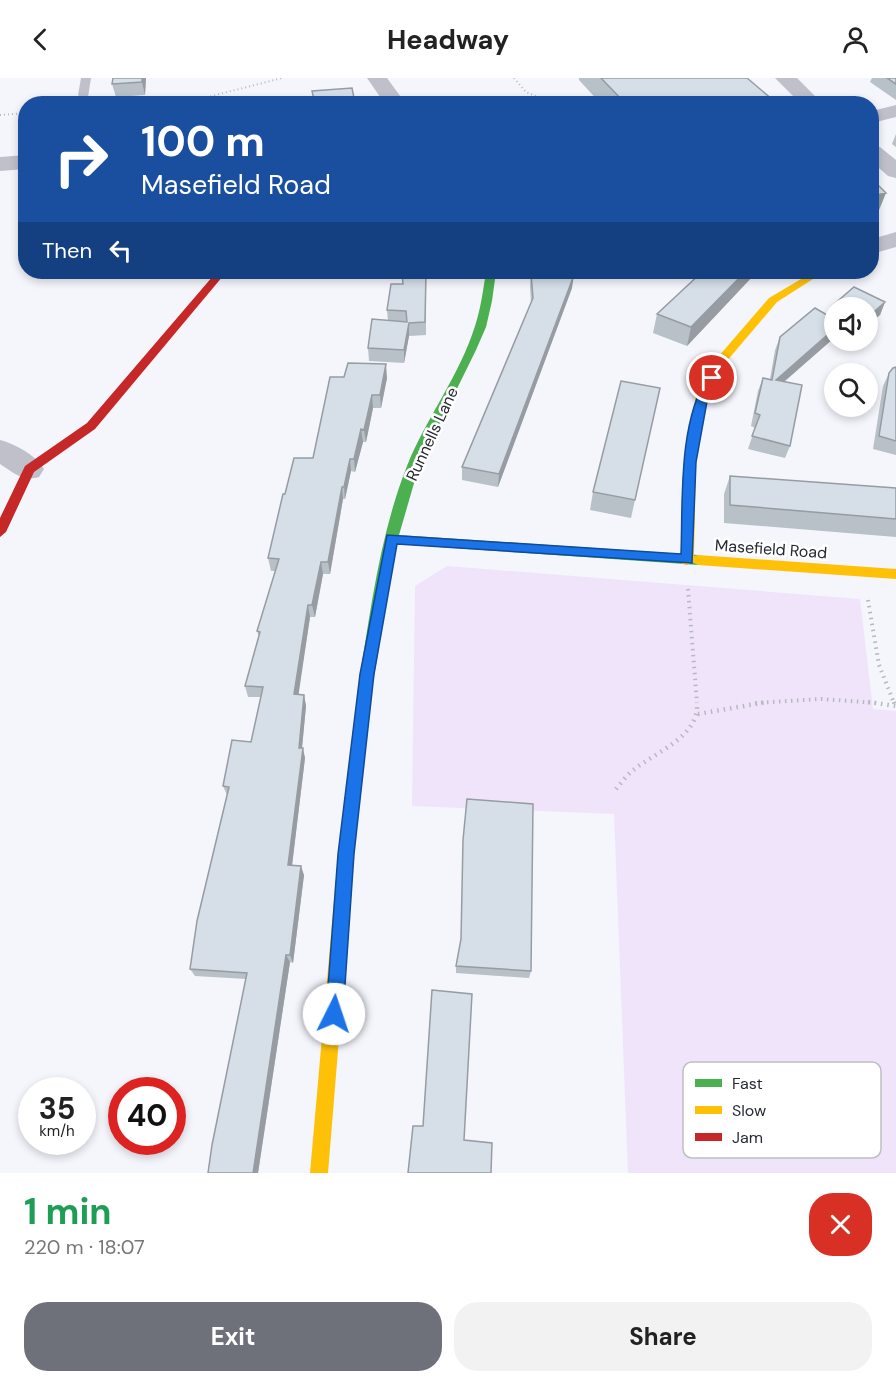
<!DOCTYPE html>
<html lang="en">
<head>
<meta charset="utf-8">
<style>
  :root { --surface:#fff; --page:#f2f2f2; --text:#222; --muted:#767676; --accent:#6e7179 }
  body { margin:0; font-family:"DM Sans",sans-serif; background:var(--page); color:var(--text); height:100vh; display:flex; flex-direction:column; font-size:22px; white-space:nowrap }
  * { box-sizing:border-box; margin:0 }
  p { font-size:20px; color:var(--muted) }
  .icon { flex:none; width:33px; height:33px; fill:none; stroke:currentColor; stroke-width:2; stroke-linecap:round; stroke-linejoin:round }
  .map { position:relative; height:1095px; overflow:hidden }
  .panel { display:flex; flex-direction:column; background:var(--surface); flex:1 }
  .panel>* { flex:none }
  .banner { position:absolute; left:18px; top:18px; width:861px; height:183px; border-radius:24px; box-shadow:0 3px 9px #0003; background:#1a4fa0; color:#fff; overflow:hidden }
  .controls { position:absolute; left:824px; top:219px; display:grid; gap:12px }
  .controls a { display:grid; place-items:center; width:54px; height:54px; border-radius:50%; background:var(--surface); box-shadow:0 3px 9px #0003; font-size:30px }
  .speed { position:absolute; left:18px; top:999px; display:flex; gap:12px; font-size:30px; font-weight:700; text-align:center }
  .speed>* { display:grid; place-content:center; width:78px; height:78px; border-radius:50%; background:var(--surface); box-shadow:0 3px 9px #0003; line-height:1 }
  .speed small { font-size:15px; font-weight:400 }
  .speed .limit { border:9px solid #d22; background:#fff; color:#111 }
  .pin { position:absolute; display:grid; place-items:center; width:51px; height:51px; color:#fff; margin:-26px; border:3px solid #fff; border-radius:50%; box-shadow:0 2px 6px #0007 }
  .me { position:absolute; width:66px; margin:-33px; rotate:4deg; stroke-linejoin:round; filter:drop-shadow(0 0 4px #0008) }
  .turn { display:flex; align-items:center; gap:21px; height:126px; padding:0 24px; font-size:27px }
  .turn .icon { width:78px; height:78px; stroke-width:2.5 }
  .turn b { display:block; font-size:42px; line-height:51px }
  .then { display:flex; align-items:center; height:57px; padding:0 24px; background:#0003; gap:12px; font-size:22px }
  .round { display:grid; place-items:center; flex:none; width:63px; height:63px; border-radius:24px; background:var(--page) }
  .headline { display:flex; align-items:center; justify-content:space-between; height:102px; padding:0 24px }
  h1 { font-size:36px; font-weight:700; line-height:45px; color:#1e9e55 }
  .action { display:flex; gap:12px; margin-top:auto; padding:12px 24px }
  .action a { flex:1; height:69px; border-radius:24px; background:var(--accent); color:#fff; font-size:24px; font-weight:700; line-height:69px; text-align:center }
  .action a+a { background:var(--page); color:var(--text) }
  header { display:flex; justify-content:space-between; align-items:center; height:78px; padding:0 24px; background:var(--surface); font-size:27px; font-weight:700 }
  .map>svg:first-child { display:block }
  .green { fill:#f0e4fb }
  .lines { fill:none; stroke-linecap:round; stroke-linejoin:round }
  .path-far2 { stroke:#b8b9c0; stroke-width:2; stroke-dasharray:1 3; stroke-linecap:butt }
  .path-far1 { stroke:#b8b9c0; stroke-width:4; stroke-dasharray:1.5 4.5; stroke-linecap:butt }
  .path { stroke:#b8b9c0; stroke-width:4.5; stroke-dasharray:1.5 5; stroke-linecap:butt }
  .lane { fill:#c0c0cb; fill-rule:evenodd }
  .street { fill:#c0c0cb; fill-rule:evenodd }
  .fast { fill:#4caf50; fill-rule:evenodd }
  .slow { fill:#ffc107; fill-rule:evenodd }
  .jam { fill:#c62828; fill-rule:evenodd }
  .wall { fill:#b8c0c8 }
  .shaded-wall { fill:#969ca2 }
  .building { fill:#d6dfe8; stroke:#969ca2; stroke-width:1.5 }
  .route { fill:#1a73e8; stroke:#114b97; stroke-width:1.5 }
  .labels { text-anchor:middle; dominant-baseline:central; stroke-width:5; stroke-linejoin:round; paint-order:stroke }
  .street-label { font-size:16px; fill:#262a33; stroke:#fff }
  .key { fill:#fff; stroke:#bebfc2; stroke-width:1.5 }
  .key-label { font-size:16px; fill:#262a33 }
</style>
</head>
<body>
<header><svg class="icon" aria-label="back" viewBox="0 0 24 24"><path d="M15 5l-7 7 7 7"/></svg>Headway<svg class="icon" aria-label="person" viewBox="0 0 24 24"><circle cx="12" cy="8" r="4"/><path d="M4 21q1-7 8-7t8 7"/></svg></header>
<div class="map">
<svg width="896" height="1095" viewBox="0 0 896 1095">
  <rect width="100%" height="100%" fill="#f4f6fc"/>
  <path class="green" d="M447,488L860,521L873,631L896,633V1095H628L614,736L412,728L415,508Z"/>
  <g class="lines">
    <path class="path-far2" d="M514,0L526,14L554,26
      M163,26L200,21L282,0
      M0,37L26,35"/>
    <path class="path-far1" d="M688,511L697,625
      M868,522L879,587L894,625
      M755,625L821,621L878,625"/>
    <path class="path" d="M868,624L896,628
      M894,624L895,627
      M698,636L767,624
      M616,711C621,705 626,698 632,693C655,674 700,659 697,624"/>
    <path class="lane" d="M81,0H91L88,19H80L78,17Z"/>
    <path class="street" d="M367,0H387L406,26H385Z
      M775,0H797L823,26H801Z
      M896,27V39L872,45V33Z
      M872,68L880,69L896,82V100L888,98L872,84Z
      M26,77V91L0,93V79Z
      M896,154V169L872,176V161Z
      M0,362C15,366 36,377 44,391L39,399C23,404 14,395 0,386Z"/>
    <path class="fast" d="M486,194H496L492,223L486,249L476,272L419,388L399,457L698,477L704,482L698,487L396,466L372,611L370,615L365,617L360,615L358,611C370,536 379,459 407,388C426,340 460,297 475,248C481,230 483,212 486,194Z"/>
    <path class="slow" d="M813,194H824L777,224L726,284L708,318L696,384L694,478L698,477L896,491V501L698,487L692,484L687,487L682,486L681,482L684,384L696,318L718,279L769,220Z
      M365,605L370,607L372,611L354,777L328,1095H310L338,777L358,611L360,607Z"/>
    <path class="jam" d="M212,194H222L223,198L95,351L34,394L6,454L0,459V440L25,388L87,345L213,198Z"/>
  </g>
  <path class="wall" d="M146,0L145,17L116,19L112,6Z
    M579,0H747L773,26H601L579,2Z
    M872,0H896V22L870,4Z
    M896,56V69L892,66Z
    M401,194H426V257L409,258L404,285L369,283L368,270L388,243L387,232L403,206Z
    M702,194H755L753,198L687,268L653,255L657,236Z
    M531,196L572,210L498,409L462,402V389L531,225L530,209Z
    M885,224L880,237L867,230H834V260L784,304L790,368L785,380L748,371L755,350L751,348L758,313L763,300L770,301L775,272L780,259L828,237L832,228Z
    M896,289V377L873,371L883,308L889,295Z
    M387,300L381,330H373L366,364H363L355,394L351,393L345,421H343L330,496H323L315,539H310L298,616L304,617L306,628L302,670L305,680L292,787L304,797L293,885L290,884L258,1095H208L246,901L195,898L190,891L227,717L223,708L251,664L261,619H248L245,608L259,559L257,553L275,493H271L268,480L285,416L313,380Z
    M730,398L896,410V459L724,445V416Z
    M593,414L635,422L631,440L590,432Z
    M456,888L531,893L529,900L456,895Z"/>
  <path class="shaded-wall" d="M142,0H146L145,17L142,4Z
    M773,22V26H759Z
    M886,115L877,137L872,139V118Z
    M745,194H755L753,198L687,268L691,249Z
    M574,197L572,210L498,409L499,396Z
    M885,224L880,237L867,248V240Z
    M409,245V258L404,285V272Z
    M834,251V260L771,315L776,302Z
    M386,286L387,300L381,330L380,317Z
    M372,317L373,330L366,364L364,352Z
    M361,351L363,364L355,394L354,381Z
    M350,381L351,393L345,421L344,409Z
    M342,409L343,421L330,496L328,484Z
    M321,484L323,496L315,539L312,527Z
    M308,527L310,539L297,627L294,616Z
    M304,617L306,628L301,680L299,670Z
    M303,670L305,680L291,796L288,787Z
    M301,788L304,797L293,885L290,877Z
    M286,877L290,884L258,1095H253Z"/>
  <path class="building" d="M113,0H142V4L112,6Z
    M601,0H747L773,22L759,26H626Z
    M887,0H896V6Z
    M352,10L355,25L365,24V26H315L312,13Z
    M872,101L886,115L872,118Z
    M402,194H426L425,244L409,245L404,272L368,270L372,241L407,244L406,233L387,232L391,206H403Z
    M702,194H745L691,249L657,236Z
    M531,196L574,197L499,396L462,389L533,220Z
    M854,209L885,224L867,240V230H836L832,228Z
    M815,230L834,241V251L776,302L802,307L790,368L752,358L760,337L755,335L763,300L772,302L780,259Z
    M348,285L386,286L380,317H372L364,352L361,351L354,381H350L344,409H342L328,484H321L312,527H308L294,616L304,617L299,670H303L288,787L301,788L290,877H286L253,1095H208L212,1067L247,895L190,891L197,843L229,709L223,708L232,662L251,664L263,609L245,608L260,554L257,553L279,481L268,480L283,416H285L294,380H313L330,299H344Z
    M896,289V363L879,358L889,295L893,290Z
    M621,303L660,310L635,422L593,414Z
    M730,398L896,410V441L730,427Z
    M467,721L533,726L531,893L456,888L461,861L463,762Z
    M432,912L472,916L464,1062L492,1065L491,1095H408L413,1048H423Z"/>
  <path class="route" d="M712,296L717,300L708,318L696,384L692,485L397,466L374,596L354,776L343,936L341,942L334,945L328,942L326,936L338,776L360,596L387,457L681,476C683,419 678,347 708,297Z"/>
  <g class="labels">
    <g class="street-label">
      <text transform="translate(432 356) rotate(-65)">Runnells Lane</text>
      <text transform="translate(771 471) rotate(4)">Masefield Road</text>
    </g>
  </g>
  <rect x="683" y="984" width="198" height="96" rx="9" class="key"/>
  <rect x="695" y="1001" width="27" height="8" fill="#4caf50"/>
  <rect x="695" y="1028" width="27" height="8" fill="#ffc107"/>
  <rect x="695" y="1055" width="27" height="8" fill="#c62828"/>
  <g class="key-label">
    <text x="732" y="1011">Fast</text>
    <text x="732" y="1038">Slow</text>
    <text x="732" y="1065">Jam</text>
  </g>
</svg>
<div class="controls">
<a><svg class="icon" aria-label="sound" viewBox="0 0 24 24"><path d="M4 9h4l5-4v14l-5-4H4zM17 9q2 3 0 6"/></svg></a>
<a><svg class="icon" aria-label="search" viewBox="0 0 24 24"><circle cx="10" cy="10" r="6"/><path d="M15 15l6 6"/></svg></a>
</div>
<div class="speed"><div>35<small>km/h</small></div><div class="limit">40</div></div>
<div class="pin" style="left:712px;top:300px;background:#d93025"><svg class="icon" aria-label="arrive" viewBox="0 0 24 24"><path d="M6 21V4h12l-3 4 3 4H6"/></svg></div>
<svg class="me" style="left:334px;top:936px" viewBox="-20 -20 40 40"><circle r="19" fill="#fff"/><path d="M0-13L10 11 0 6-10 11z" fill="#1a73e8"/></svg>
<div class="banner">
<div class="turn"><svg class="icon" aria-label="right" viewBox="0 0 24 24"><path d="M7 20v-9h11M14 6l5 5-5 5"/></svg><div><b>100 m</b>Masefield Road</div></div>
<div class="then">Then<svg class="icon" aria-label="left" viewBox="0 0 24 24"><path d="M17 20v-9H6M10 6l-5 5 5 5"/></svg></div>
</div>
</div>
<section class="panel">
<div class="headline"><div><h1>1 min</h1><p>220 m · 18:07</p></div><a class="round" style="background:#d93025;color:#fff"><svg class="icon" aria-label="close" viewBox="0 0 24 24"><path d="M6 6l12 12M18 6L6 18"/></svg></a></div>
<div class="action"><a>Exit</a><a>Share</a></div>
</section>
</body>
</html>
